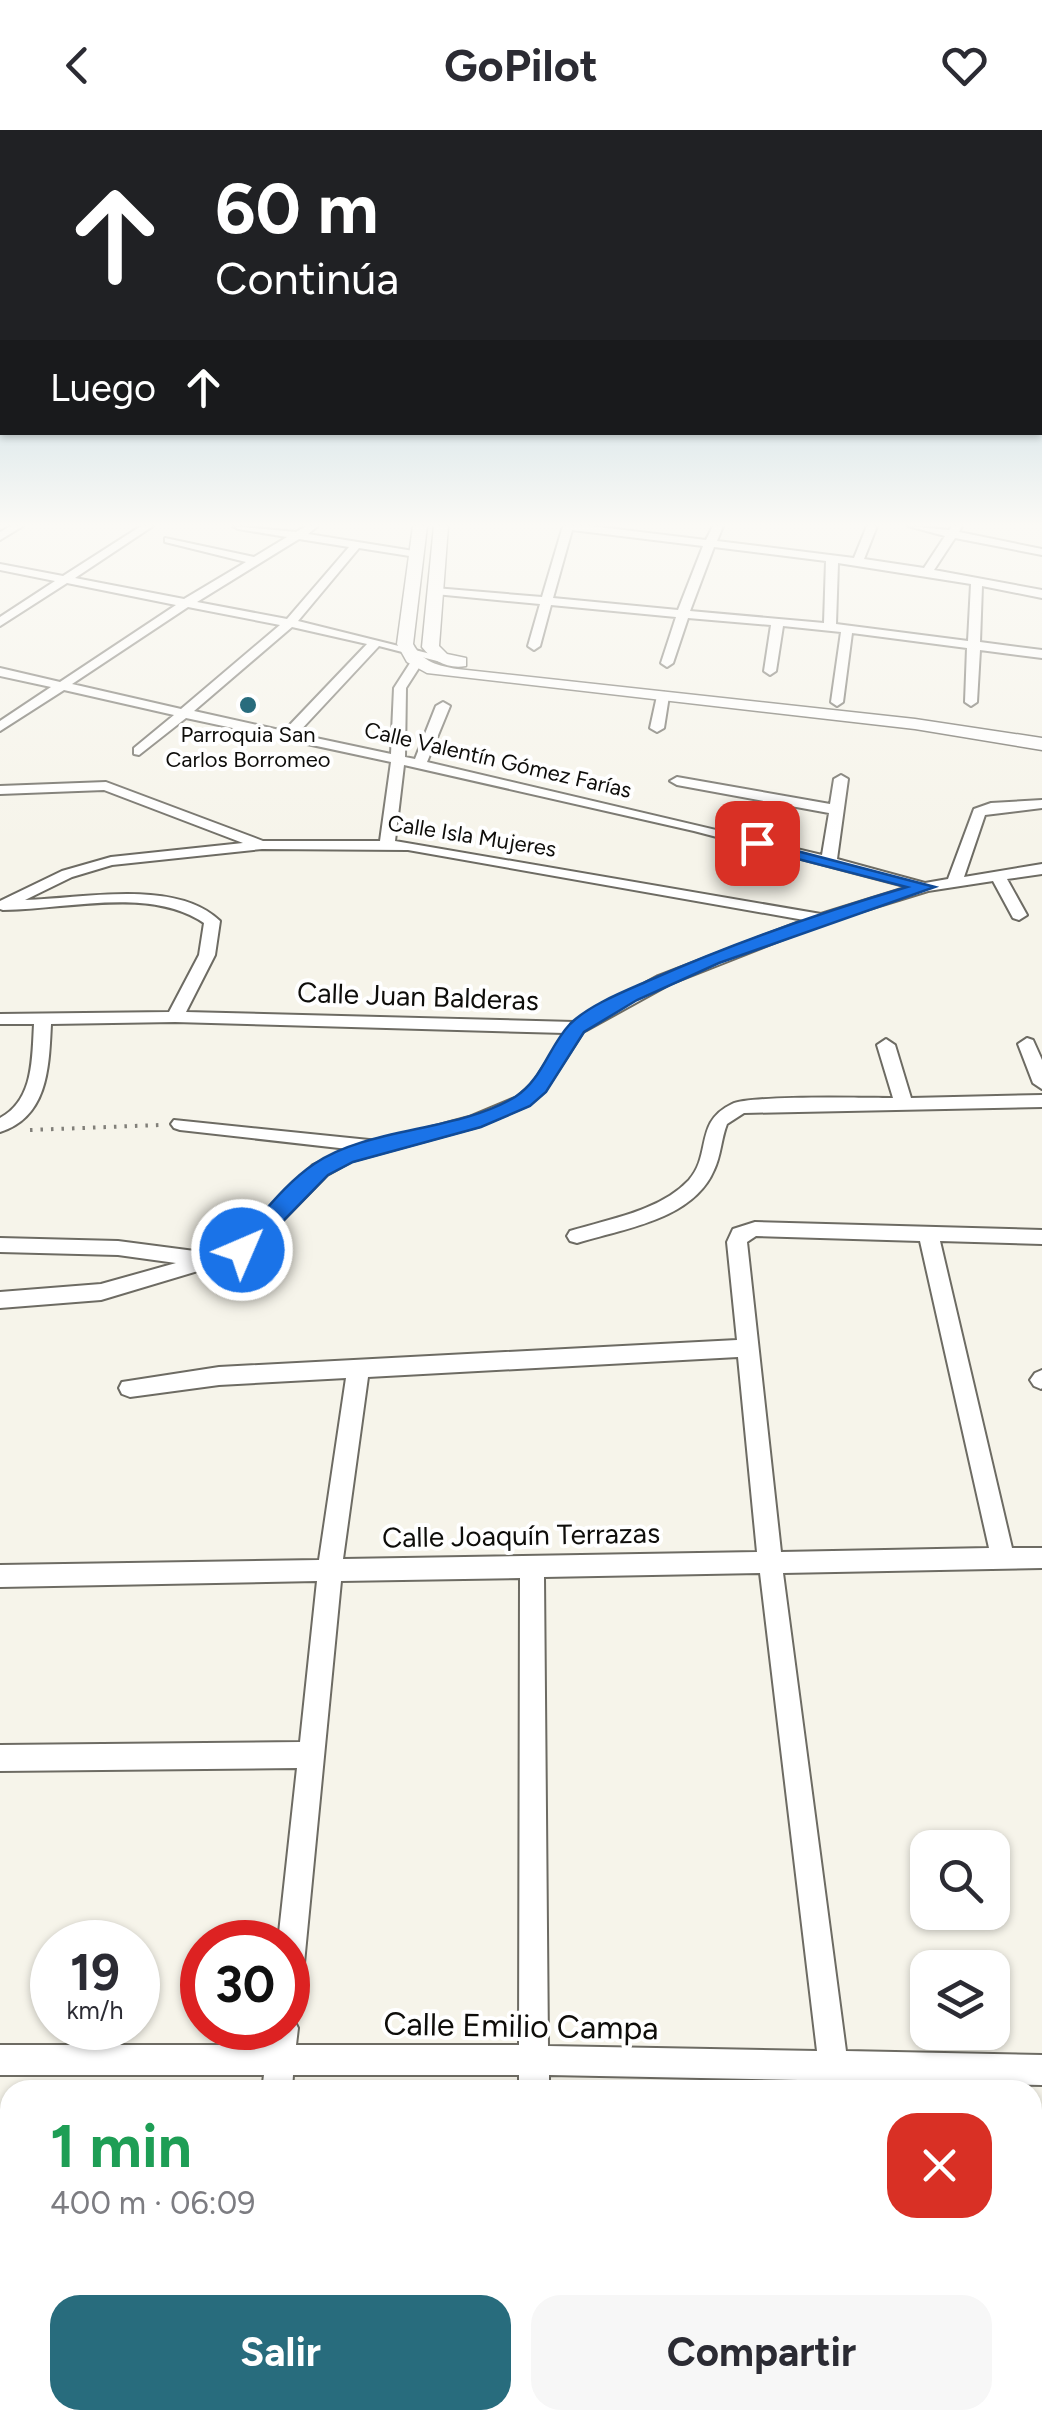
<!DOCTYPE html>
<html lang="es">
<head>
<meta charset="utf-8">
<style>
  :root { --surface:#fff; --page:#f7f7f7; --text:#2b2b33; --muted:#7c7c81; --accent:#286c7d }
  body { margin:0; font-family:Figtree,sans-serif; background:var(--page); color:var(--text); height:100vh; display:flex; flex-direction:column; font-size:38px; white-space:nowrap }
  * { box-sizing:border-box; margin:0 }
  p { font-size:32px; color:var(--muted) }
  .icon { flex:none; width:55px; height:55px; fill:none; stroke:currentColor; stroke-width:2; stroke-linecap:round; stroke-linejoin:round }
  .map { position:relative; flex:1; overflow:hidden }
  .details { position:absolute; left:0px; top:1950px; width:1042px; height:350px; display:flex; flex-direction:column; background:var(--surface); border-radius:30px 30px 0 0; box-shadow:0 2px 8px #0004 }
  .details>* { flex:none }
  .guide { position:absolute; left:0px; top:0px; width:1042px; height:305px; box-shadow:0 2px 8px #0004; background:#202124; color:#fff; overflow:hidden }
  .buttons { position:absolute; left:910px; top:1700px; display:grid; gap:20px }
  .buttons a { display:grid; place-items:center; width:100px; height:100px; border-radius:20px; background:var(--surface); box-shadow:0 2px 8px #0004; font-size:50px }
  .speed { position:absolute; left:30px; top:1790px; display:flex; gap:20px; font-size:50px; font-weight:700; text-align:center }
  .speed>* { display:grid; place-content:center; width:130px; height:130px; border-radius:50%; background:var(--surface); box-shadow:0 2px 8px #0004; line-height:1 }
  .speed small { font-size:25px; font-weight:400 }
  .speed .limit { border:15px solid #d22; background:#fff; color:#111 }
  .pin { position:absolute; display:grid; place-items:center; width:85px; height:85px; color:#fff; margin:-42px; border-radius:20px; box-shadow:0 5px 15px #0006 }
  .me { position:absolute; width:110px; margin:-55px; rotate:45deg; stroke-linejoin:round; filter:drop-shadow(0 0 8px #0008) }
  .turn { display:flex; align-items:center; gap:35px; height:210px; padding:0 50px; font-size:45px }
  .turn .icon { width:130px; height:130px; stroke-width:2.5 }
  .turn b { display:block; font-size:70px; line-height:85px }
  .then { display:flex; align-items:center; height:95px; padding:0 50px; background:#0003; gap:20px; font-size:38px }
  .round { display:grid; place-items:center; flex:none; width:105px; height:105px; border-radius:30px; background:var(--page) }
  .summary { display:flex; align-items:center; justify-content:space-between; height:170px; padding:0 50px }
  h1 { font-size:60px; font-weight:700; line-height:75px; color:#1e9e55 }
  .action { display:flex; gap:20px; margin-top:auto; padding:20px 50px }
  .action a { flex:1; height:115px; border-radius:30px; background:var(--accent); color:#fff; font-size:40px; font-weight:700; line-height:115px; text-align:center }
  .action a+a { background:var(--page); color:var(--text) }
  header { display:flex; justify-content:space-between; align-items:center; height:130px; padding:0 50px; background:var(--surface); font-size:45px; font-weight:700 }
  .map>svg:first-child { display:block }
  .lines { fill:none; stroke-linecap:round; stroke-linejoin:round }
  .minor-casing { stroke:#6d6b63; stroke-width:4 }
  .major-casing { stroke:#6d6b63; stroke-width:3 }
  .path { stroke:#817f79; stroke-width:4; stroke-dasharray:2.5 8; stroke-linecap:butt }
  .minor { fill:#fff; fill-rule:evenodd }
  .major { fill:#fff; fill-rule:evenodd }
  .route { fill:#1a73e8; stroke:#114b97; stroke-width:2.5 }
  .poi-dot { fill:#286c7d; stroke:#fff; stroke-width:4 }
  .labels { text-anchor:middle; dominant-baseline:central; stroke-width:8; stroke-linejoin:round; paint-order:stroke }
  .far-poi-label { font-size:22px; fill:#0e0d0a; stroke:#fff }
  .far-street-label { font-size:22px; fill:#0e0d0a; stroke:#fff }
  .street-label { font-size:28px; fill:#0e0d0a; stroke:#fff }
  .near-street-label { font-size:32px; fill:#0e0d0a; stroke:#fff }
</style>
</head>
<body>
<header><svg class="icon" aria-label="back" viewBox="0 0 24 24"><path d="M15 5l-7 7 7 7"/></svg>GoPilot<svg class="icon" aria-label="heart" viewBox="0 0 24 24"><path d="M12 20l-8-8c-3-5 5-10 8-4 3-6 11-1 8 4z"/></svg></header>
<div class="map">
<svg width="1042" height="2300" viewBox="0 0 1042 2300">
  <rect width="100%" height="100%" fill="#f6f4ea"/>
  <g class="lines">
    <g class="minor-casing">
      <path id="minor" d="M11,396H23L0,410V402Z
        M141,396H153L75,448L184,469L246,432L165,412V408L254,427L287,407L238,399L233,396L296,402L306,396H318L308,404L420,422V426L416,427L359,418L298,491L447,528L441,532L379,516L297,604L391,624L394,558L412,530L416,529L422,533L406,558L405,627L415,629L436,576L443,572L450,576L427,632L822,725L829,683L677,655L670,651L677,647L830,674L834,649L841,645L848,649L837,729L925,753L948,749L974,679L991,673L1042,670V678L985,685L964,747L1042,734V744L1007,749L1027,785L1019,790L1013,788L993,751L928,761L827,792L670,854L583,902L545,961L529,975L480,996L352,1031L327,1045L248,1126L101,1170L0,1178V1162L101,1154L176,1133L118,1125L0,1122V1108L118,1111L210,1123L234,1116L313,1035L348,1019L180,1000L174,998L171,994L174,990L379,1011L469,987L517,967L533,953L565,903L175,892L51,894C49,937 48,987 0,1002V988C34,970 32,928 34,894H0V884L169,882L199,825L204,793C149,756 65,780 3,780L0,779V771L62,741L111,727L243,713L104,660L0,664V656L106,652L263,711H380L391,632L186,588L139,625L134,624V618L174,585L64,560L0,601V591L51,557L0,546V538L60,552L176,475L67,453L0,496V487L55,451L0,440V434L63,446ZM299,409L349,417L287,489L197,472ZM188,477L280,495L181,579L72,554ZM292,497L367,514L284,601L194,581ZM404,635L694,701L908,757L821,784L395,711ZM262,719L408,720L804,790L658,846L574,892L186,882L215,825L220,791C176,748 81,769 25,770L72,747L112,735Z
        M563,396H591L706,410L713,396H723L717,411L854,428L867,396H877L864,429L924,438L945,406L908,396L949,400L952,396H962L959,402L1042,419V425L955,408L934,440L1042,460V468L982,456L980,512L1042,520V528L980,520L977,572L971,576L965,572L967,518L852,503L843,572L837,576L831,572L841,502L783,496L776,541L770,545L764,541L771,495L688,488L673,533L667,537L661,533L676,487L551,475L540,516L534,520L528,516L540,474L435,464L429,461L435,458L542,467ZM572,400L703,416L678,480L553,468ZM714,417L826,431L824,493L690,481ZM838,433L971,454L968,511L836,494Z
        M663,562L669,566L664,598L657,602L650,598L657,566Z
        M1027,908L1033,910L1042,930V959L1033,953L1018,914Z
        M886,909L895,915L911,968L1042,965V977L744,983L727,994C721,1009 721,1026 714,1040C693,1090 622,1099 577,1113L570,1111L567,1106L570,1101C609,1089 660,1081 689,1050C712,1024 694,992 732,974C750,965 865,968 893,968L877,915Z
        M755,1092L1042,1100V1114L940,1111L1012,1418H1042V1438L783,1443L846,1921L1042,1925V1955L549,1945V1960H519V1945H293L292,1960H262L264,1945H0V1915H267L269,1898H288V1885L293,1888L298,1898L296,1915H519L520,1448L341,1451L302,1854L298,1864L288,1868V1812H278L297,1638L0,1641V1615L300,1612L317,1451L0,1457V1435L319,1430L346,1248L219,1255L130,1267L122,1264L119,1258L122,1252L219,1237L737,1210L727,1112L733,1099ZM756,1106L920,1111L989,1418L781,1422L747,1112ZM738,1227L757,1422L343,1429L368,1247ZM760,1443L817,1921L548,1916L544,1447Z
        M1042,1240V1258L1041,1259L1034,1256L1030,1250L1035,1243Z
        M0,2252H10V2286H0Z
        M230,2290H264L263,2300H229Z
        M518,2290H552V2300H518Z"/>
    </g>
    <g class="major-casing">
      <path id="major" d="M413,396H427L413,514C422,532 439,536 457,539L915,589L1042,608V620L915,599L427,543L407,532L397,514Z
        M434,396H448L439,516L447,524L466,528V536C447,539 433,531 422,517Z"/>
    </g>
    <path class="path" d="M30,1000L160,995"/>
    <use href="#minor" class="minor"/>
    <use href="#major" class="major"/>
  </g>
  <linearGradient id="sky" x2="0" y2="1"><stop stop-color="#8ebace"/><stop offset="0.55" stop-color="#fbfaf6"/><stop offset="1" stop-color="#fbfaf6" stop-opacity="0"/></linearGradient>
  <rect width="1042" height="718" fill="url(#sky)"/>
  <path class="route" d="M751,709L935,757L719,833L637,870L584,902L546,962L530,976L481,997L353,1032L328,1045L249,1126H234L230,1120L234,1115C259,1089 284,1054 314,1034C368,997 457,1002 515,967C542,950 549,916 570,894C589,875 625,861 650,850C734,813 819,783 907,757L751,717Z"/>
  <circle class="poi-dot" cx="248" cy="575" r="10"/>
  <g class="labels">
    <g class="far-poi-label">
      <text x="248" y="604">Parroquia San<tspan x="248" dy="25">Carlos Borromeo</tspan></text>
    </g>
    <g class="far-street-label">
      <text transform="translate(498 630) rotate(13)">Calle Valentín Gómez Farías</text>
      <text transform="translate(472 706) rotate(9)">Calle Isla Mujeres</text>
    </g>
    <g class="street-label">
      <text transform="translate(418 866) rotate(2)">Calle Juan Balderas</text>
      <text transform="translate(521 1405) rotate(-1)">Calle Joaquín Terrazas</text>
    </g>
    <g class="near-street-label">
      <text transform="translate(521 1896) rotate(1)">Calle Emilio Campa</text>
    </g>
  </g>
</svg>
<div class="buttons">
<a><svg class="icon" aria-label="search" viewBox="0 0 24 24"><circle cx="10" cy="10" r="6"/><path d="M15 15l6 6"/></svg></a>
<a><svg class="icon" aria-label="layers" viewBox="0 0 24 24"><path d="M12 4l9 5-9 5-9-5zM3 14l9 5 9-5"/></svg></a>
</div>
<div class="speed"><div>19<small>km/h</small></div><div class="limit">30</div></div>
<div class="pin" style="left:757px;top:713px;background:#d93025"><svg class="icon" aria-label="arrive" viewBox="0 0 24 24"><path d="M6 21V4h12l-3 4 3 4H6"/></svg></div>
<svg class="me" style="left:242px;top:1120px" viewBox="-20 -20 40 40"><circle r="17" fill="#1a73e8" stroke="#fff" stroke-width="3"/><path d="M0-11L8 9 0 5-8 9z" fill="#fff"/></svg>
<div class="guide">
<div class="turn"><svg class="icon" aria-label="ahead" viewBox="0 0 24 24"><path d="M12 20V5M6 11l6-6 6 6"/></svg><div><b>60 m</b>Continúa</div></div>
<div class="then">Luego<svg class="icon" aria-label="ahead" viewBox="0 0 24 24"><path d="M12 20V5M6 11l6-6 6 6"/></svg></div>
</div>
<section class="details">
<div class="summary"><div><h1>1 min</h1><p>400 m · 06:09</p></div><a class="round" style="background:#d93025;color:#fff"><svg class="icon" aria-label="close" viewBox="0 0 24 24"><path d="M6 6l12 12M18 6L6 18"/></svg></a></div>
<div class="action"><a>Salir</a><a>Compartir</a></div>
</section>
</div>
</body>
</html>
